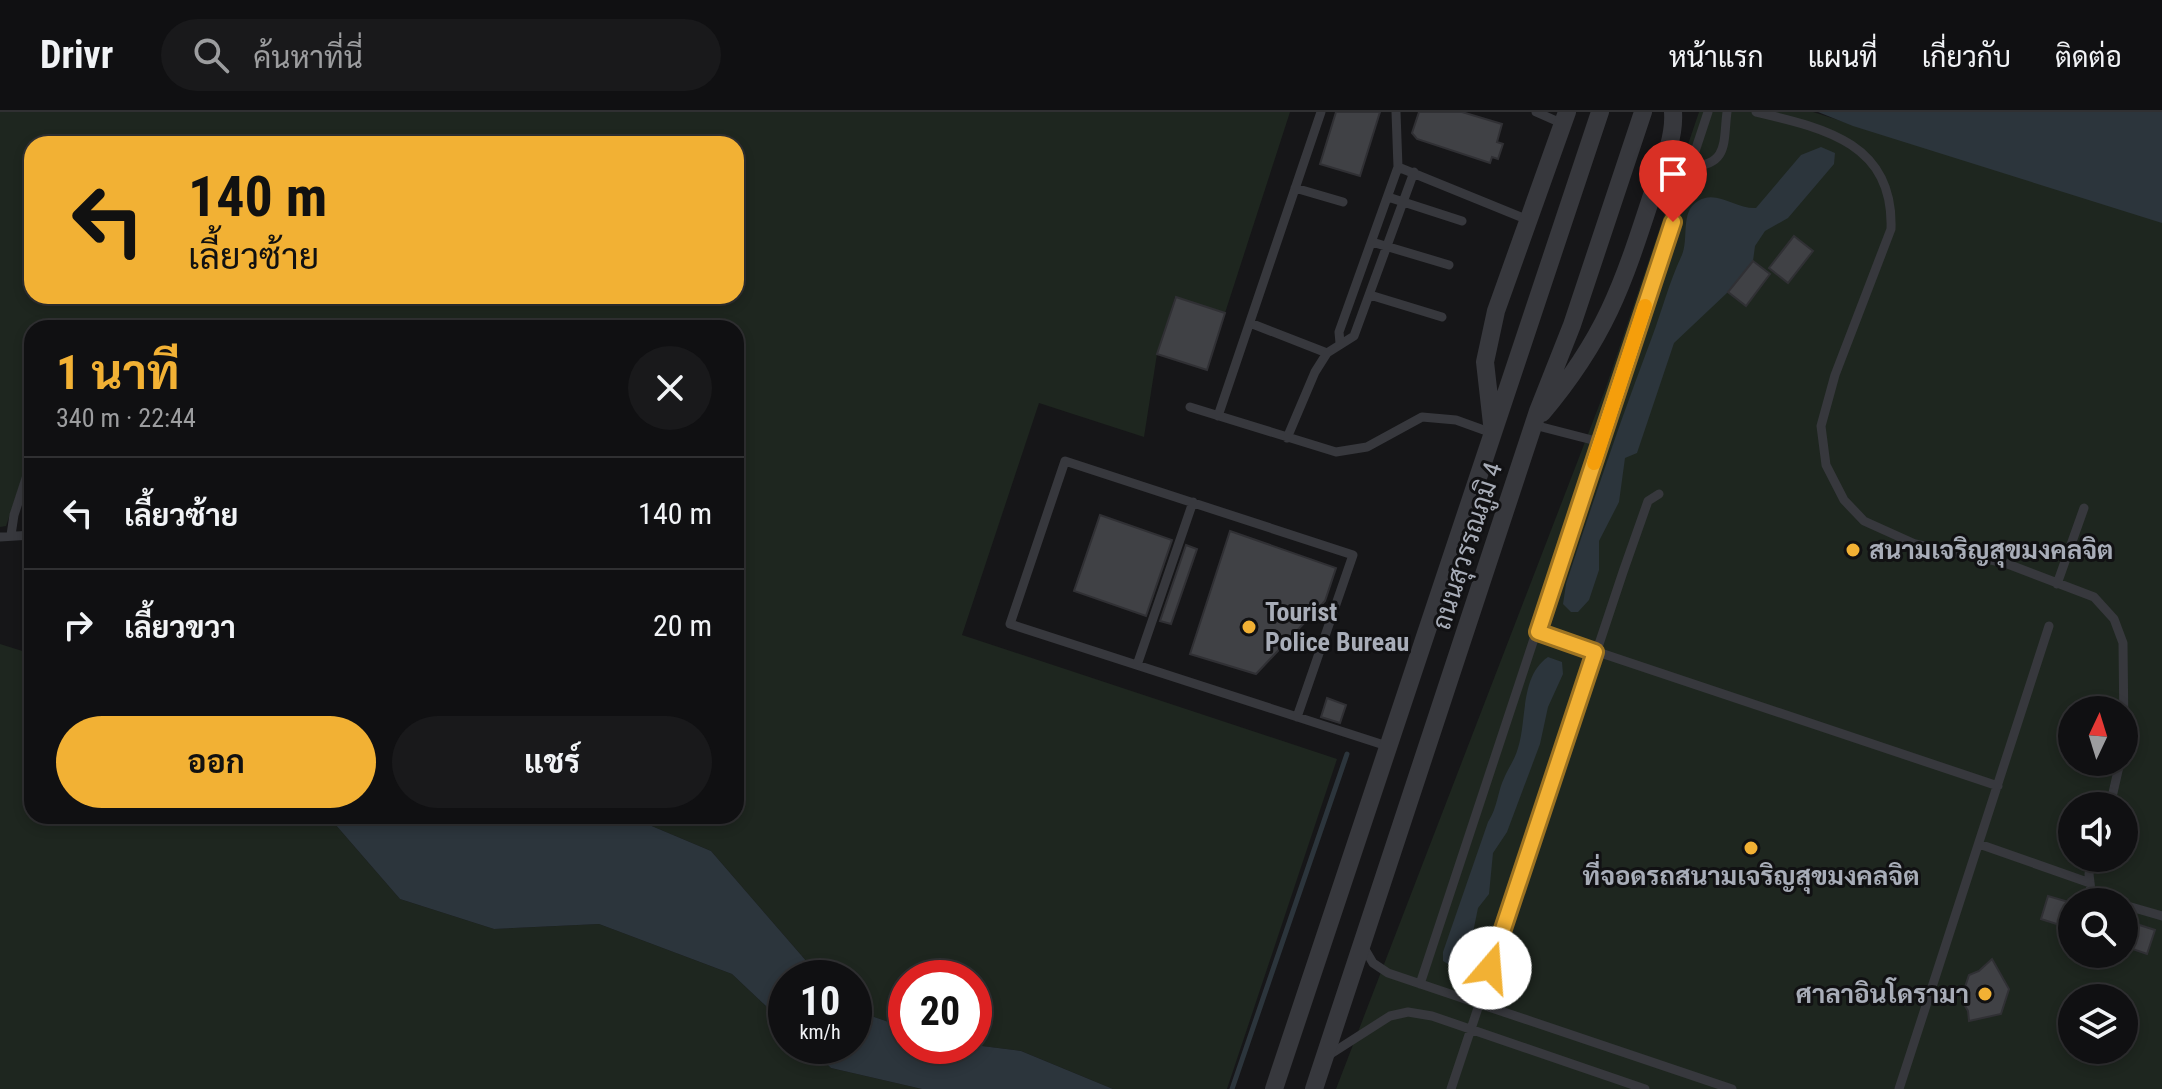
<!DOCTYPE html>
<html lang="th">
<head>
<meta charset="utf-8">
<style>
  :root { --surface:#101012; --page:#19191b; --text:#f1f3f6; --muted:#9c9d9f; --line:#303032; --accent:#f2b134 }
  body { margin:0; font-family:"Roboto Condensed",Sarabun,sans-serif; background:var(--page); color:var(--text); height:100vh; display:flex; flex-direction:column; font-size:30px; white-space:nowrap }
  * { box-sizing:border-box; margin:0 }
  p { font-size:26px; color:var(--muted) }
  .icon { flex:none; width:44px; height:44px; fill:none; stroke:currentColor; stroke-width:2; stroke-linecap:round; stroke-linejoin:round }
  .map { position:relative; flex:1; overflow:hidden }
  .drawer { position:absolute; left:24px; top:208px; width:720px; height:504px; display:flex; flex-direction:column; background:var(--surface); border-radius:24px; box-shadow:0 4px 12px #0003,0 0 0 2px var(--line) }
  .drawer>* { flex:none }
  .guide { position:absolute; left:24px; top:24px; width:720px; height:168px; border-radius:24px; box-shadow:0 4px 12px #0003,0 0 0 2px var(--line); background:#f2b134; color:#111; overflow:hidden }
  .needle { width:52px; rotate:4deg }
  .buttons { position:absolute; left:2058px; top:584px; display:grid; gap:16px }
  .buttons a { display:grid; place-items:center; width:80px; height:80px; border-radius:50%; background:var(--surface); box-shadow:0 4px 12px #0003,0 0 0 2px var(--line); font-size:40px }
  .speed { position:absolute; left:768px; top:848px; display:flex; gap:16px; font-size:40px; font-weight:700; text-align:center }
  .speed>* { display:grid; place-content:center; width:104px; height:104px; border-radius:50%; background:var(--surface); box-shadow:0 4px 12px #0003,0 0 0 2px var(--line); line-height:1 }
  .speed small { font-size:20px; font-weight:400 }
  .speed .limit { border:12px solid #d22; background:#fff; color:#111 }
  .pin { position:absolute; display:grid; place-items:center; width:68px; height:68px; color:#fff; margin:-82px -34px; border-radius:50% 50% 50% 0; rotate:-45deg; box-shadow:0 0 8px #0007 }
  .pin .icon { rotate:45deg }
  .me { position:absolute; width:88px; margin:-44px; rotate:18deg; stroke-linejoin:round; filter:drop-shadow(0 0 6px #0008) }
  .turn { display:flex; align-items:center; gap:28px; height:168px; padding:0 32px; font-size:36px }
  .turn .icon { width:104px; height:104px; stroke-width:2.5 }
  .turn b { display:block; font-size:56px; line-height:68px }
  .round { display:grid; place-items:center; flex:none; width:84px; height:84px; border-radius:42px; background:var(--page) }
  .overview { display:flex; align-items:center; justify-content:space-between; height:136px; padding:0 32px }
  h1 { font-size:48px; font-weight:700; line-height:60px; color:var(--accent) }
  .cta { display:flex; gap:16px; margin-top:auto; padding:16px 32px }
  .cta a { flex:1; height:92px; border-radius:48px; background:var(--accent); color:#111; font-size:32px; font-weight:700; line-height:92px; text-align:center }
  .cta a+a { background:var(--page); color:var(--text) }
  ul { padding:0; list-style:none }
  li { display:flex; align-items:center; gap:24px; height:112px; padding:0 32px; border-top:2px solid var(--line) }
  li div { flex:1 }
  li b { display:block; font-size:30px }
  li em { font-style:normal }
  header { display:flex; align-items:center; gap:48px; box-sizing:border-box; height:112px; padding:0 40px; background:var(--surface); border-bottom:2px solid var(--line) }
  header strong { font-size:38px }
  nav { display:flex; gap:44px; margin-inline-start:auto; font-size:28px }
  .search { width:560px; height:72px; background:var(--page); display:flex; align-items:center; gap:20px; box-sizing:border-box; padding:0 28px; border-radius:44px; color:var(--muted); font-size:30px }
  .map>svg:first-child { display:block }
  .green { fill:#1e261f; fill-rule:evenodd }
  .water { fill:#2c353c }
  .lines { fill:none; stroke-linecap:round; stroke-linejoin:round }
  .stream { stroke:#2c353c; stroke-width:5 }
  .building { fill:#404145; stroke:#303034; stroke-width:2 }
  .service { stroke:#37383d; stroke-width:9 }
  .minor { stroke:#37383d; stroke-width:18 }
  .route-casing { stroke:#9d7322; stroke-width:20 }
  .route { stroke:#f2b134; stroke-width:14 }
  .slow { stroke:#f59e0b; stroke-width:14 }
  .poi-dot { fill:#f2b134; stroke:#111113; stroke-width:3 }
  .labels { text-anchor:middle; dominant-baseline:central; stroke-width:6; stroke-linejoin:round; paint-order:stroke }
  .street-label { font-size:26px; fill:#a8adb8; stroke:#111113 }
  .poi-label { font-size:26px; font-weight:bold; fill:#a8adb8; stroke:#111113; text-anchor:start }
</style>
</head>
<body>
<header>
<strong>Drivr</strong>
<div class="search"><svg class="icon" aria-label="search" viewBox="0 0 24 24"><circle cx="10" cy="10" r="6"/><path d="M15 15l6 6"/></svg>ค้นหาที่นี่</div>
<nav><a>หน้าแรก</a><a>แผนที่</a><a>เกี่ยวกับ</a><a>ติดต่อ</a></nav>
</header>
<div class="map">
<svg width="2162" height="977" viewBox="0 0 2162 977">
  <rect width="100%" height="100%" fill="#161618"/>
  <path class="green" d="M0,0H1290L1225,201L1175,185L1157,242L1144,325L1039,291L962,523L1337,647L1227,977H1113L1021,939L974,933V866H906V916L854,898V866H821L711,739L628,704H736V216H32V336L6,414L0,415ZM32,32H736V184H32Z
    M1699,0H1813L2162,110V977H1336L1605,278ZM2072,598H2124V650H2072ZM2072,694H2124V746H2072ZM2072,790H2124V842H2072ZM2072,886H2124V938H2072Z
    M0,532L32,542V704H328L400,787L494,817L599,812L732,862L786,913V934H808L831,956L922,977H0Z"/>
  <path class="water" d="M1818,0H2162V111L1853,14Z
    M1821,35L1835,41L1834,52L1788,106L1765,119L1755,134L1753,149L1728,180L1674,231L1637,341L1625,346L1619,390L1599,429V458L1589,488L1578,500H1571L1563,492L1566,472C1593,389 1621,307 1652,225C1662,198 1669,171 1681,145C1690,128 1679,100 1698,89C1716,77 1736,97 1756,96L1801,43Z
    M1548,545L1562,550L1563,562L1548,595L1540,632L1507,720L1493,741L1489,782L1478,796L1468,845L1456,857L1443,849V840L1488,710C1498,695 1497,680 1505,664C1509,655 1515,647 1518,636C1527,608 1520,564 1548,545Z
    M328,704H628L711,739L821,866H786V913L732,862L599,812L494,817L400,787Z
    M854,898L906,916V934L974,933L1021,939L1113,977H922L831,956L808,934H854Z"/>
  <g class="lines">
    <path class="stream" d="M1232,977L1347,642"/>
  </g>
  <path class="building" d="M1336,0H1380L1360,64L1320,52Z
    M1419,0H1462L1502,12L1497,30L1503,32L1498,47L1492,45L1490,51L1417,27L1412,21Z
    M1794,124L1813,139L1788,171L1769,156Z
    M1753,149L1770,162L1746,194L1728,180Z
    M1176,185L1225,201L1207,258L1157,242Z
    M1100,403L1172,428L1146,504L1074,479Z
    M1230,419L1336,456L1325,489L1256,562L1190,542Z
    M1186,433L1197,437L1171,512L1160,509Z
    M1327,586L1346,593L1340,611L1321,605Z
    M2048,784L2072,791V817L2041,807Z
    M2124,808L2155,818L2147,842L2124,834Z
    M1992,847L2009,877L2001,902L1969,909L1968,899L1961,887L1969,863L1979,859Z"/>
  <g class="lines">
    <path class="service" d="M1396,0L1398,55
      M1536,0L1561,11
      M1756,0C1824,16 1894,31 1891,117L1835,263L1821,314L1826,353L1844,388L1864,409L1915,432L2005,451L2094,485L2114,507L2123,531L2124,623
      M1691,55C1729,52 1723,31 1727,0
      M1295,76L1343,90
      M1388,85L1462,109
      M1372,130L1449,153
      M1370,183L1442,205
      M1250,211L1327,241
      M1340,231L1339,220L1398,55L1528,108
      M1190,295L1336,340L1367,335L1422,305L1456,308L1492,321
      M1218,304L1321,0
      M1534,313L1600,330
      M1287,326L1315,260L1327,241L1354,224L1414,60
      M11,423L14,403L32,348
      M0,425L32,423
      M2057,472L2084,396
      M1538,520L1998,674
      M1137,553L1193,390
      M1297,605L1353,443L1065,349L1010,512L1387,634
      M2110,694L2120,650
      M1979,732L2090,771
      M2092,746L2089,762L2091,779L2115,790
      M2124,793L2162,804
      M1363,834L1373,851L1388,861L1732,977
      M1420,872L1708,0
      M1329,943L1390,904L1408,900L1432,904L1645,977
      M1451,977L1623,460L1648,389L1659,382
      M1899,977L2049,514"/>
    <path class="minor" d="M1542,301C1605,226 1622,175 1652,83C1661,58 1675,27 1673,0
      M1492,312L1485,250L1496,199L1567,0
      M1274,977L1600,0
      M1314,977L1538,299L1572,213L1643,0"/>
  </g>
  <g class="lines">
    <g class="route-casing">
      <path id="route" d="M1490,856L1595,540L1538,520L1673,110"/>
    </g>
    <use href="#route" class="route"/>
    <path class="slow" d="M1594,351L1645,194"/>
  </g>
  <g class="poi-dot">
    <circle cx="1853" cy="438" r="8"/>
    <circle cx="1249" cy="515" r="8"/>
    <circle cx="1751" cy="736" r="8"/>
    <circle cx="1985" cy="882" r="8"/>
  </g>
  <g class="labels">
    <g class="street-label">
      <text transform="translate(1467 434) rotate(-72)">ถนนสุวรรณภูมิ 4</text>
    </g>
    <g class="poi-label">
      <text x="1869" y="438">สนามเจริญสุขมงคลจิต</text>
      <text x="1265" y="500">Tourist<tspan x="1265" dy="30">Police Bureau</tspan></text>
      <text x="1751" y="764" text-anchor="middle">ที่จอดรถสนามเจริญสุขมงคลจิต</text>
      <text x="1969" y="882" text-anchor="end">ศาลาอินโดรามา</text>
    </g>
  </g>
</svg>
<div class="buttons">
<a><svg class="needle" viewBox="-14 -14 28 28"><path d="M0-13l5 13h-10z" fill="#e53935"/><path d="M0 13l5-13h-10z" fill="#9c9d9f"/></svg></a>
<a><svg class="icon" aria-label="sound" viewBox="0 0 24 24"><path d="M4 9h4l5-4v14l-5-4H4zM17 9q2 3 0 6"/></svg></a>
<a><svg class="icon" aria-label="search" viewBox="0 0 24 24"><circle cx="10" cy="10" r="6"/><path d="M15 15l6 6"/></svg></a>
<a><svg class="icon" aria-label="layers" viewBox="0 0 24 24"><path d="M12 4l9 5-9 5-9-5zM3 14l9 5 9-5"/></svg></a>
</div>
<div class="speed"><div>10<small>km/h</small></div><div class="limit">20</div></div>
<div class="pin" style="left:1673px;top:110px;background:#d93025"><svg class="icon" aria-label="arrive" viewBox="0 0 24 24"><path d="M6 21V4h12l-3 4 3 4H6"/></svg></div>
<svg class="me" style="left:1490px;top:856px" viewBox="-20 -20 40 40"><circle r="19" fill="#fff"/><path d="M0-13L10 11 0 6-10 11z" fill="#f2b134"/></svg>
<div class="guide">
<div class="turn"><svg class="icon" aria-label="left" viewBox="0 0 24 24"><path d="M17 20v-9H6M10 6l-5 5 5 5"/></svg><div><b>140 m</b>เลี้ยวซ้าย</div></div>
</div>
<section class="drawer">
<div class="overview"><div><h1>1 นาที</h1><p>340 m · 22:44</p></div><a class="round"><svg class="icon" aria-label="close" viewBox="0 0 24 24"><path d="M6 6l12 12M18 6L6 18"/></svg></a></div>
<ul>
<li><svg class="icon" aria-label="left" viewBox="0 0 24 24"><path d="M17 20v-9H6M10 6l-5 5 5 5"/></svg><div><b>เลี้ยวซ้าย</b></div><em>140 m</em></li>
<li><svg class="icon" aria-label="right" viewBox="0 0 24 24"><path d="M7 20v-9h11M14 6l5 5-5 5"/></svg><div><b>เลี้ยวขวา</b></div><em>20 m</em></li>
</ul>
<div class="cta"><a>ออก</a><a>แชร์</a></div>
</section>
</div>
</body>
</html>
